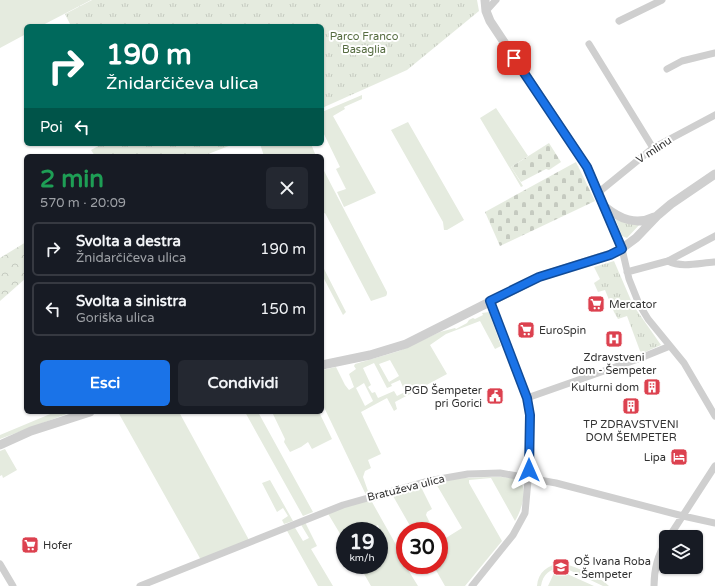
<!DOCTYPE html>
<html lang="it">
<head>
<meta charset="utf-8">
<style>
  :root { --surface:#171b24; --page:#242831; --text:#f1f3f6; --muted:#9ea1a6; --line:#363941; --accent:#1a73e8 }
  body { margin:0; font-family:"Varela Round",sans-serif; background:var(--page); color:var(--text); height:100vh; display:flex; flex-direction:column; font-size:15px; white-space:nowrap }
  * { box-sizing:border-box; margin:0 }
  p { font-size:13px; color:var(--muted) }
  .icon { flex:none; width:22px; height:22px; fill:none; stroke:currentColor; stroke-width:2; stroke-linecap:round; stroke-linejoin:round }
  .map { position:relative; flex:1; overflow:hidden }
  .side { position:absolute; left:24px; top:154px; width:300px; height:260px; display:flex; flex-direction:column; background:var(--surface); border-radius:6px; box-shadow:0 1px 3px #0004 }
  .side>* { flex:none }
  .banner { position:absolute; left:24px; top:24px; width:300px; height:122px; border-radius:6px; box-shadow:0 1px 3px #0004; background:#00695c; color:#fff; overflow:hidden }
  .controls { position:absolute; left:659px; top:530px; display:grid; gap:8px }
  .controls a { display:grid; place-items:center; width:44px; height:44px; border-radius:6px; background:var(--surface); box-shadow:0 1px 3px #0004; font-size:20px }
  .speed { position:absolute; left:336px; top:522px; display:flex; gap:8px; font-size:20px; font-weight:700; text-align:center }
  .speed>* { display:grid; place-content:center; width:52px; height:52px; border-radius:50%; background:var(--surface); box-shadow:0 1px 3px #0004; line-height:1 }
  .speed small { font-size:10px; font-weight:400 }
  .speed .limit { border:6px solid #d22; background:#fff; color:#111 }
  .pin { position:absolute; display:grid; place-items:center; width:34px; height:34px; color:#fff; margin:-17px; border-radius:8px; box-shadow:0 2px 6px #0006 }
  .me { position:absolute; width:44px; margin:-22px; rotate:0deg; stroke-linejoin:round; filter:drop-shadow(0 0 3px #0008) }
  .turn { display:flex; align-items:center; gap:14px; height:84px; padding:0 16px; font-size:18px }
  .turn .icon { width:52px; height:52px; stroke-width:2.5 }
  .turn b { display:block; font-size:28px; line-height:34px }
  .then { display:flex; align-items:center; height:38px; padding:0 16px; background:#0003; gap:8px; font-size:15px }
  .round { display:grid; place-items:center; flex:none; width:42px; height:42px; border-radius:6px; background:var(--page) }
  .overview { display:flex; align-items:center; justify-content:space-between; height:68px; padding:0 16px }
  h1 { font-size:24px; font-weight:700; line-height:30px; color:#1e9e55 }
  .primary-button { display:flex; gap:8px; margin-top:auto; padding:8px 16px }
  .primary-button a { flex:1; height:46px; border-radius:6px; background:var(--accent); color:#fff; font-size:16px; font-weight:700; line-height:46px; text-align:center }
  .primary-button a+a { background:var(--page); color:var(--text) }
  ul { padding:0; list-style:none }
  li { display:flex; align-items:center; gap:12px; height:54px; margin:0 8px 6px; padding:0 8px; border:2px solid var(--line); border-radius:6px }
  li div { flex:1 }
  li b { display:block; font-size:15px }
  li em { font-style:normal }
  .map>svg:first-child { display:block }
  .grass { fill:#e5ebdf; fill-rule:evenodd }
  .forest { fill:url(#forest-crowns) }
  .cemetery { fill:url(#cemetery-stones) }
  .park { fill:url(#park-tufts) }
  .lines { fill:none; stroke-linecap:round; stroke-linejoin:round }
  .minor { stroke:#cfcfcf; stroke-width:7 }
  .tertiary { stroke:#cfcfcf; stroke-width:9 }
  .route-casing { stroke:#114b97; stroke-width:10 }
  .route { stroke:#1a73e8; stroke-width:7 }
  .labels { text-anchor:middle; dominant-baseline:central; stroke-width:4; stroke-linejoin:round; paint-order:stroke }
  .park-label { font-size:11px; fill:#566c41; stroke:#fff }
  .street-label { font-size:11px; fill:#323232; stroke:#fff }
  .poi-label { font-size:11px; fill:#323232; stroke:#fff; text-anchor:start }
</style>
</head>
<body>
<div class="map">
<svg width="715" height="586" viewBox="0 0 715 586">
  <defs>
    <pattern id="forest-crowns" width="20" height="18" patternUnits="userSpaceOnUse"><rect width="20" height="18" fill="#e5ebdf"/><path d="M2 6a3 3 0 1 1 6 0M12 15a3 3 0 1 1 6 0" fill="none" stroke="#c5cac0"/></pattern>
    <pattern id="cemetery-stones" width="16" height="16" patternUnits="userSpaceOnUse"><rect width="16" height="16" fill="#e5ebdf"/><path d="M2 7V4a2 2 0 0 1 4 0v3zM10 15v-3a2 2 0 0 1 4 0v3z" fill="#c5cac0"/></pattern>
    <pattern id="park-tufts" width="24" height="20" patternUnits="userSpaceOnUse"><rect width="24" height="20" fill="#e5ebdf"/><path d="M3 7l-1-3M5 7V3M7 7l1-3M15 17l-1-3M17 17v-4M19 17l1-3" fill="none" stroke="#c5cac0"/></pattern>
  </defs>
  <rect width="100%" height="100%" fill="#fff"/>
  <path class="grass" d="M0,0H91L41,26H26V34L0,48Z
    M362,95V99L344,107L345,109L333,116L376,193L344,207L337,192L346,189L336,169L340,167L322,130V112Z
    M496,108L528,156L511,167L523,186L521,187L480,118Z
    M408,122L464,220L447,230H444L443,222L391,130Z
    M260,144H311L316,156H264Z
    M322,167L387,292V294L386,296L371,301L325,213L322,214Z
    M322,265L346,312L343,315L322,275Z
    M489,312L501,346L495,349L480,321L446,334L430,345L447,374L395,402L397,409L394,411L387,398L361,412L381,454L368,460L371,468L365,471L363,477L369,494L366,495L322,403V370L336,367L345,385L349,390L354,387L349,374L356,369L354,366L355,364L399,351L440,332L455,328L456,329L467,323L469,320L473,318L475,319L483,315L482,313ZM390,360L399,376L389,382L379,364ZM374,363L387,388L392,386L391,384L400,380L405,392L397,396L394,391L378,398L375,392L372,393L368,387L371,385L363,368ZM364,383L373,401L365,406L356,388Z
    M55,412H72L0,439V435Z
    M118,412H179L249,540L201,560Z
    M245,412H258L313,512L303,516Z
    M272,412H319L332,439L312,449L308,442L301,447L290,452L284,442L285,439Z
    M5,449L17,470L3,478L2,475L0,476V451Z
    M491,477C500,477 513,476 520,482C529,490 520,513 515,521L491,478L469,480V483L502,541L465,586H445L433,565H439V539L441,541L462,528L435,482L463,478Z
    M270,480L293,521L284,524L282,520L288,516L283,508L277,512L262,483Z
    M420,485L432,509L427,512L426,515L434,531H413L393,496L372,502L404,559L405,565L418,586H371L359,565H379V534L381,533L378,525L370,529L371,531H345V542L327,512Z
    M305,522L317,546L311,549L333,586H318L286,529L294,526L303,541L309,538L300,523Z
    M561,563C572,565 602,578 609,586H603L567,569C554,566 543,572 541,586H537C538,572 548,565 561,563Z
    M556,569L594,586H548Z"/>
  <path class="forest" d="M26,242V278L0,301V258Z"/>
  <path class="cemetery" d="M549,143L561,162L549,170L546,169L521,182L511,167Z
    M576,162L595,201L500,246L485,212Z"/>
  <path class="park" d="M92,0H477L479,11L407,70L322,108V26H71L65,14Z
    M102,144H234L203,156H95L91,150Z
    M615,218L641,223L627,238L622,236Z
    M614,261L633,305L661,345L643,353L640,351L627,316L618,319L614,312L605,290L598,292L594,283L600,279L594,267Z"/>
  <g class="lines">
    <path class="minor" d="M486,11L496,0
      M619,21L662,0
      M589,44L653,148
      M667,69L682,61L715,53
      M599,192L653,148L715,115
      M622,249L629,279L639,304L648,319L684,363L715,416
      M668,261C682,268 699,263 714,262
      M627,272L668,261L715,236
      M527,398L638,359L670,346
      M669,537L715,466
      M0,564L13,586
      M140,586L343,505L428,481L468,474L500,473L556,483L683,516L715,523
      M472,586L513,535L525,513L529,470L530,415L527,398L489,301
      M654,586C654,569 657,556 666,542"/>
    <path class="tertiary" d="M485,0L486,11L490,21L587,167L622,249
      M605,207C620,219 636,226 654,217
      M322,365L370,355L406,344L539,277L617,252L636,238L658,215L671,204L715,174
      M0,445L31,431L90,412"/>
  </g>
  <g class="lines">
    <g class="route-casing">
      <path id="route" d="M514,58L587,167L622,249L610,255L539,277L490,301L527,398L530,415L529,470"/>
    </g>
    <use href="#route" class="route"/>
  </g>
  <defs>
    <g id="supermarket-square" transform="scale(0.9)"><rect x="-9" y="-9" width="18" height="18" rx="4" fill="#dc414f" stroke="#fff"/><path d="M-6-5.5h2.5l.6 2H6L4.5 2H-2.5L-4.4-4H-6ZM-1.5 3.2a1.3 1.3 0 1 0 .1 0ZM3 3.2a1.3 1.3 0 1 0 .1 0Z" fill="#fff"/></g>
    <g id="hospital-square" transform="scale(0.9)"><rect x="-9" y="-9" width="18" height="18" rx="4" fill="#dc414f" stroke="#fff"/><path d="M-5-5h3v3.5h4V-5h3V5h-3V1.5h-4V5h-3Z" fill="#fff"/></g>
    <g id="building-square" transform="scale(0.9)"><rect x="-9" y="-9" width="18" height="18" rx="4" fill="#dc414f" stroke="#fff"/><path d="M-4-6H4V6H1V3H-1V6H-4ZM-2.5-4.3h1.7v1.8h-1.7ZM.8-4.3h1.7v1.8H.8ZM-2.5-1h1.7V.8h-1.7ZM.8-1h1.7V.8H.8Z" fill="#fff"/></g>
    <g id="civic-square" transform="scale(0.9)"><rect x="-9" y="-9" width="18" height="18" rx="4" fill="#dc414f" stroke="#fff"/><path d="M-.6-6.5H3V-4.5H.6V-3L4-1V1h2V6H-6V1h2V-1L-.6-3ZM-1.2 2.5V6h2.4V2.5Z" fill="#fff"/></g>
    <g id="hotel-square" transform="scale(0.9)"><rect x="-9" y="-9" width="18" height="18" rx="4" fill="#dc414f" stroke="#fff"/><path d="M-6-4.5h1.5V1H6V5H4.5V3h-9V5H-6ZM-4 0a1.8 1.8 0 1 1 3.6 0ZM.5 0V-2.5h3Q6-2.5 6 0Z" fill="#fff"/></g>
    <g id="school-square" transform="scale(0.9)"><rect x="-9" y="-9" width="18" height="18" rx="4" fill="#dc414f" stroke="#fff"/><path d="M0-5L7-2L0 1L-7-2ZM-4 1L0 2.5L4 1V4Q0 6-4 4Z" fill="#fff"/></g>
  </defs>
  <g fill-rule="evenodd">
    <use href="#supermarket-square" x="596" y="304"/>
    <use href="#supermarket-square" x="526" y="330"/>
    <use href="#hospital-square" x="614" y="339"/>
    <use href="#building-square" x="652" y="387"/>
    <use href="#civic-square" x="495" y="396"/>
    <use href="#building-square" x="631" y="406"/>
    <use href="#hotel-square" x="679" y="457"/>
    <use href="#supermarket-square" x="30" y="545"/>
    <use href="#school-square" x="561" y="567"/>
  </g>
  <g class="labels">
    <g class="park-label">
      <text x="364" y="36">Parco Franco<tspan x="364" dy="13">Basaglia</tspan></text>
    </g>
    <g class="street-label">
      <text transform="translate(654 150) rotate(-33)">V mlinu</text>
      <text transform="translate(406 488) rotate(-14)">Bratuževa ulica</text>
    </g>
    <g class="poi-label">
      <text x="609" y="304">Mercator</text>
      <text x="539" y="330">EuroSpin</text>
      <text x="614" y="357" text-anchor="middle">Zdravstveni<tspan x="614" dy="13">dom - Šempeter</tspan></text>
      <text x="639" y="387" text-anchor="end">Kulturni dom</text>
      <text x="482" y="390" text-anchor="end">PGD Šempeter<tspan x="482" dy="13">pri Gorici</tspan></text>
      <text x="631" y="424" text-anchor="middle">TP ZDRAVSTVENI<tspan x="631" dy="13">DOM ŠEMPETER</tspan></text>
      <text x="666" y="457" text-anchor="end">Lipa</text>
      <text x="43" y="545">Hofer</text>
      <text x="574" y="561">OŠ Ivana Roba<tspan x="574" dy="13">- Šempeter</tspan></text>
    </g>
  </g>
</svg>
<div class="controls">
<a><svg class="icon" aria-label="layers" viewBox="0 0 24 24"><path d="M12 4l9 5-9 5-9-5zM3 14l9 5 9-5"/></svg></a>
</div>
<div class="speed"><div>19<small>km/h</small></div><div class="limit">30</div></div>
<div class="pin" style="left:514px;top:58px;background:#d93025"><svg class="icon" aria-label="arrive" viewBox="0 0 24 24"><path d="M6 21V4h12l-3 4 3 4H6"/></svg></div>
<svg class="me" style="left:529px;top:470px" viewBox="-20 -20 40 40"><path d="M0-17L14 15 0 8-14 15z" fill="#1a73e8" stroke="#fff" stroke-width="4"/></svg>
<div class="banner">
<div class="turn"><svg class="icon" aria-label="right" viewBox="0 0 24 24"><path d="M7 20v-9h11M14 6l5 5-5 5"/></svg><div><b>190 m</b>Žnidarčičeva ulica</div></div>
<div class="then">Poi<svg class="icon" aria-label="left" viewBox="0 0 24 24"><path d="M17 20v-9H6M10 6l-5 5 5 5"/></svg></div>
</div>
<section class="side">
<div class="overview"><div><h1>2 min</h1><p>570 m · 20:09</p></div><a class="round"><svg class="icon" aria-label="close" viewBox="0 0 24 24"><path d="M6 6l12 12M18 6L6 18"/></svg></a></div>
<ul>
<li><svg class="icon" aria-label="right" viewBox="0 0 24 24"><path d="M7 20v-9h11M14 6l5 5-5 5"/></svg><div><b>Svolta a destra</b><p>Žnidarčičeva ulica</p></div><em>190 m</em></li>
<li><svg class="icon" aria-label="left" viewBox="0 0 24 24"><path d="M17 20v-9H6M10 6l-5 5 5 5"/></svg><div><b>Svolta a sinistra</b><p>Goriška ulica</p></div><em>150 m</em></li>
</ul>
<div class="primary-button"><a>Esci</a><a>Condividi</a></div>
</section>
</div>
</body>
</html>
